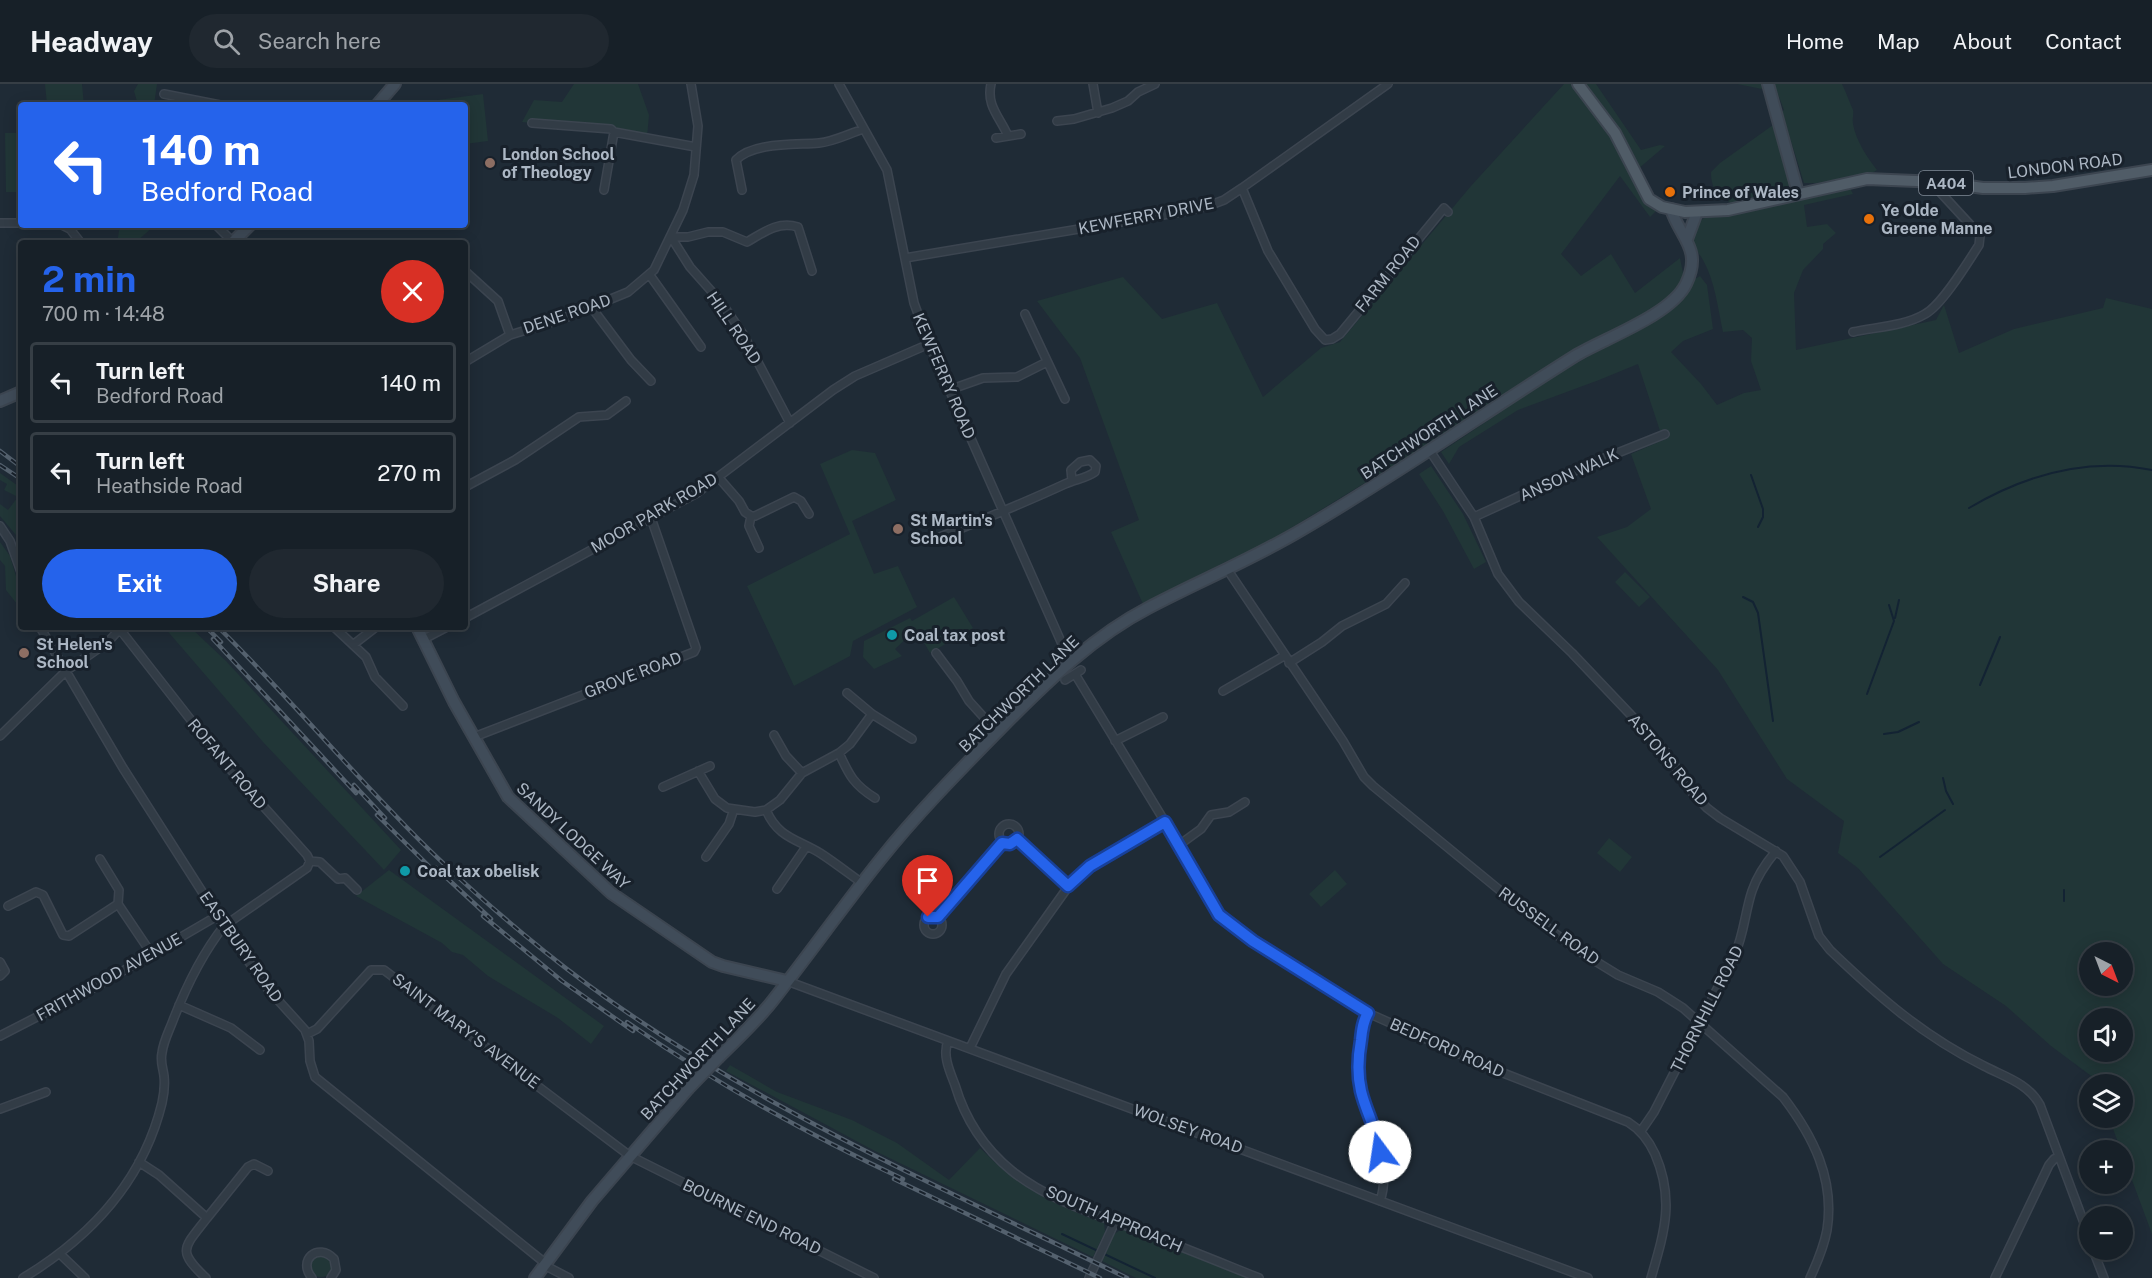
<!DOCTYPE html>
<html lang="en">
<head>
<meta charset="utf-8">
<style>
  :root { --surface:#172028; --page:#202830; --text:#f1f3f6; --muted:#9ea3a8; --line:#363e45; --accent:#2563eb }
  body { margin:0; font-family:"Public Sans",sans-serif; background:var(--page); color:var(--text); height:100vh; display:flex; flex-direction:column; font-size:22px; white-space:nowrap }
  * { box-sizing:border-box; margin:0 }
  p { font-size:20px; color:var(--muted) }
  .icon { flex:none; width:33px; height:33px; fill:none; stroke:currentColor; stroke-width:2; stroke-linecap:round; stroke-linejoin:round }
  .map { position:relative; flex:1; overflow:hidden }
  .details { position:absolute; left:18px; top:156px; width:450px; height:390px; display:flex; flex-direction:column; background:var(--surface); border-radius:6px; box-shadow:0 3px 15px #0003,0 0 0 2px var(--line) }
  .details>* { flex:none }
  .top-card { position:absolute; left:18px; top:18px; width:450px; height:126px; border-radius:6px; box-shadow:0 3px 15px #0003,0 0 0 2px var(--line); background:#2563eb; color:#fff; overflow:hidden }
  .needle { width:39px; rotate:138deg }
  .controls { position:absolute; left:2079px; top:858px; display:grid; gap:12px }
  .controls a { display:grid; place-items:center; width:54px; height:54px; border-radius:50%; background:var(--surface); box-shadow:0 3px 15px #0003,0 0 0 2px var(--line); font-size:30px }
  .pin { position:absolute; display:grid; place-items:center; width:51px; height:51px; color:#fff; margin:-62px -26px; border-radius:50% 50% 50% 0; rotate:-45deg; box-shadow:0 0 6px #0007 }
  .pin .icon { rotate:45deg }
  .me { position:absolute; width:66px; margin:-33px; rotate:346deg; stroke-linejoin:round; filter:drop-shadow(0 0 4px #0008) }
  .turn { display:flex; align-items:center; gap:21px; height:126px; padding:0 24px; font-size:27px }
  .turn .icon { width:78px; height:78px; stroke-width:2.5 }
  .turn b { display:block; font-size:42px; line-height:51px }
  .round { display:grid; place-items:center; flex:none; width:63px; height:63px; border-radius:32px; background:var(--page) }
  .headline { display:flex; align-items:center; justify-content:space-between; height:102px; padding:0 24px }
  h1 { font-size:36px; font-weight:700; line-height:45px; color:var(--accent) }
  .primary-button { display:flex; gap:12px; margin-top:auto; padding:12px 24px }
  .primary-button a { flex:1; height:69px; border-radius:36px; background:var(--accent); color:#fff; font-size:24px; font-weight:700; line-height:69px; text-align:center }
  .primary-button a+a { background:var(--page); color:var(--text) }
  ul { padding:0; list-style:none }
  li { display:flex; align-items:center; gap:18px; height:81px; margin:0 12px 9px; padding:0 12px; border:3px solid var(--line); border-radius:6px }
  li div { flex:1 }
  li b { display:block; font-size:22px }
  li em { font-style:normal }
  header { display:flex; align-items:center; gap:36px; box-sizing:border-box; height:84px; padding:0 30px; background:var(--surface); border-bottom:2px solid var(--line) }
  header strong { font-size:28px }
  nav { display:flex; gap:33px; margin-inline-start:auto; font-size:21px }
  .search { width:420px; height:54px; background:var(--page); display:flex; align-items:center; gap:15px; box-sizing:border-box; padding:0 21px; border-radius:33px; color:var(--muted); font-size:22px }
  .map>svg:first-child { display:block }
  .green { fill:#213637; fill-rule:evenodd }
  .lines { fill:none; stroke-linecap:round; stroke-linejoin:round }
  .stream { stroke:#132333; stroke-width:2 }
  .street-casing { stroke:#3c4550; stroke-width:10 }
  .secondary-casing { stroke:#3c4550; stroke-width:14 }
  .primary-casing { stroke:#3c4550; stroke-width:14 }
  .street { stroke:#323c46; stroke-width:7 }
  .secondary { stroke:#404c59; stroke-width:10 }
  .primary { stroke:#505c67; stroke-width:10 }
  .rail-casing { stroke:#54616e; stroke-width:4.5 }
  .rail { stroke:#18212b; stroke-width:2; stroke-dasharray:7; stroke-linecap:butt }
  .secondary-bridge-casing { stroke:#3c4550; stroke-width:14; stroke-linecap:butt }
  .secondary-bridge { stroke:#404c59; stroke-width:10 }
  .route-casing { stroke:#184099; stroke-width:15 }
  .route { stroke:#2563eb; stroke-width:10 }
  .education-dot { fill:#8d6e63; stroke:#18212b; stroke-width:2 }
  .food-dot { fill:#e8710a; stroke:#18212b; stroke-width:2 }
  .culture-dot { fill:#0f9aa8; stroke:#18212b; stroke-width:2 }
  .labels { text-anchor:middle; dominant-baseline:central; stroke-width:6; stroke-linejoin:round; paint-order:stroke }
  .shield { fill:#18212b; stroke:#808a96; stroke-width:1.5 }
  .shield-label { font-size:15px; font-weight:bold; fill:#acb7c4 }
  .poi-label { font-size:16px; font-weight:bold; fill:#acb7c4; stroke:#18212b; text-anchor:start }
  .street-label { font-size:16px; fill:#acb7c4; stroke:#18212b }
</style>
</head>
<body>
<header>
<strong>Headway</strong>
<div class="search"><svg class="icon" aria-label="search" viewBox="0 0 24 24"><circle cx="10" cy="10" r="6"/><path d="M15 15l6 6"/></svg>Search here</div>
<nav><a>Home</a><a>Map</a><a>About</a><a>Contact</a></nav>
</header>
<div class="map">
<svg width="2152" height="1194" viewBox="0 0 2152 1194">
  <rect width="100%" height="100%" fill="#1f2b36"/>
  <path class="green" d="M45,0H82L84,21H47Z
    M138,0H157L154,21H138L134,7Z
    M574,0H638L649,31L647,54L614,48L522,38L534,16L562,18Z
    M1564,0H1596L1641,66L1660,61L1665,62L1631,91L1656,127L1650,133L1620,92L1561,170L1581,192L1611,170L1635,209L1680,174L1684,194L1676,207L1659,222L1565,273L1435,356L1252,468L1225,478L1143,520L1111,448L1139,436L1080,274L1037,217L1123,193L1162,235L1217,219L1263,313L1321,264L1340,258L1471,102Z
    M1737,0H1842C1846,8 1849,17 1853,26C1854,30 1852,35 1853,40C1856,57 1867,73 1877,86L1872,89L1817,99H1804L1782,28L1784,26L1777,8Z
    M483,10L488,57L465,60V21H400Z
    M1773,41L1791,95L1790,101L1786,104L1731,119C1717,110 1711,105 1711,88L1720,79Z
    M5,49H21V108H6Z
    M1849,102L1853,110L1804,121L1807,143L1827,140L1836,149L1823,160V165L1803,186L1794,209L1796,266L1936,236L1944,221L1959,269L2014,245L2103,224L2106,214L2152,225V1150L2109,1034H2122V1000H2097L2094,994L2051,962L2006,922L1943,880L1858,784L1838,769L1844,737L1787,695L1718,586L1597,453L1627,443L1651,425L1631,370L1663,356L1638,280L1599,296L1518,326L1459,363L1449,380L1441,368L1562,287L1648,240L1675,222L1683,214L1695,195L1700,192L1707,201L1713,245L1683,257L1671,268L1701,300L1717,321L1744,309L1761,306L1751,277L1752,254L1743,246L1723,248C1718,225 1715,197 1703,176C1699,169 1693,163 1694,155C1694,145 1698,136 1707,133ZM2090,868H2122V902H2090ZM2090,934H2122V968H2090Z
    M120,141H155L135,159H117Z
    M852,366L875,369L896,416L852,437L874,490L898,482L917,523L853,557L850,572L794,602L747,502L850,450L820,380Z
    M1431,382L1463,430L1486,478L1474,485L1443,427L1419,390Z
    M0,389L21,404V457L0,432V420L8,426L18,413L4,406L7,400L0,396Z
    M0,458L10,472L21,509V515L17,520L6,506L5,482L0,476Z
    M1625,488L1650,513L1639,523L1615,498Z
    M954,513L973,544L930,569L918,548L916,549L921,556L917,559L909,552L895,565L902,572L874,585L863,573L864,557L910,534L912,537Z
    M164,543H190L226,577L401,766L384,786L263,658Z
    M1609,754L1632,773L1620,788L1597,769Z
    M389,786L604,942L591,960L558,934L488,892L463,871L452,868L442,859L356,812Z
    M1335,786L1347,800L1321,823L1309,810Z
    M730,981L777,1008L852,1036L897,1059L949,1096L980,1064C1016,1101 1055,1122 1104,1139L1105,1148L1093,1173L873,1066L726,987Z
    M1122,1145L1249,1194H1136L1102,1177L1111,1152Z
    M310 1182a11 11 0 1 1 22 0a11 11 0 1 1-22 0Z"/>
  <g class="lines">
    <path class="stream" d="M1751,391L1763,425V433L1758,443
      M1969,424C2025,391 2087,373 2152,386
      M1743,513L1753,518L1758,529L1773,637
      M1895,534L1899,516
      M1980,601L2000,553
      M1867,610L1894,537L1889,521
      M1884,650L1898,648L1919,638
      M1943,694L1946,707L1953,720
      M1880,773L1945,726
      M2064,817V806
      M1062,1150L1155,1194"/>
    <g class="street-casing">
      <path id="street" d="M839,0L887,86L914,219L929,260L1070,578
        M991,0C986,22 1000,33 1008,52
        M1093,0L1098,29
        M164,10L220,21
        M1057,37L1074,35L1112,24L1128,17L1138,8L1155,0
        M532,39L611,45L614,48L696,63
        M996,54L1021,50
        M1242,104L1268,167L1315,245L1325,256L1332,255L1340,250L1444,124L1448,128
        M604,106L614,48
        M742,106L736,76C753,58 795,61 819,59C833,58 850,49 864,45
        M0,139H21
        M62,141L70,145L81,159
        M216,141L233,158
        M671,153L690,183L721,218L743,250L790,339
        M671,153H688L708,148H723L747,158C764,148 778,137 798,143L812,187
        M905,174L1181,128L1208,122L1224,116L1242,104L1388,0
        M465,187L498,217L510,251
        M649,190L701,263
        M592,224L631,276L651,297
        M1025,230L1065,315
        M1853,248C1876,243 1905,242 1925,230C1942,221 1968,178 1979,161L1980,152L1975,146L1940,108V98
        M465,278L510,251L562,235L628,208L654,186L683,126L694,91L698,42L691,0
        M949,306L983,294L1017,293L1047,278
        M1430,367L1474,433L1498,490L1519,518L1572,569L1666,668L1691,707L1707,724L1720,734L1783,772L1800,798L1819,852L1830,866C1879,913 1923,952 1984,982C2005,993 2028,999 2040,1021L2090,1155
        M719,394L739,417L745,428L751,432L749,442L759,464
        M465,403L515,376L579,333L607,331L626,317
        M751,432H755L794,413L801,417L809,430
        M1474,433L1590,380L1665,350
        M0,442L10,457L21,488
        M940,453C982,436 1024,419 1065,400C1076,395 1085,395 1095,388L1096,382L1090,376L1080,378L1071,386L1072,397
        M1227,485L1343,657L1364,693L1373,702L1514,818L1574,864L1618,891L1658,908L1683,924L1783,1013C1813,1052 1835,1095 1827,1146C1824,1162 1817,1179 1810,1194
        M465,534L697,409L833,306L855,292L929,260
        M40,543L123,684L224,842L267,904L305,946L309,957L310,977L315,993L545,1179
        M334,543L366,573L375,593L403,622
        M424,555L447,543
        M354,560L376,543
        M936,569L957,597L969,617L997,648
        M1289,579L1322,558L1342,542L1386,520L1405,499
        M1075,590L1179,761L1219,831L1253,857L1368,929L1493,985L1628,1038C1641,1046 1649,1057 1655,1070C1675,1116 1664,1149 1651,1194
        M1065,596L1081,586
        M1223,607L1284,572
        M847,609L872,630L912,655
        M774,651L786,672L802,689
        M0,652L66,587L108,558L117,548H122L223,677L307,771L310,777L307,784L224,842C201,871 185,905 172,939C168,949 163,959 162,969C160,977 163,984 164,992C165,1001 164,1010 162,1019C143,1097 89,1154 23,1194
        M474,653L694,568L696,564L651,434
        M1115,657L1163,633
        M839,669C849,691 854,701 875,714
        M698,687L715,715L727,724L755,728L766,726L780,716L802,689L839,669L850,660L872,630
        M663,703L710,682
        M766,726C778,754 797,755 820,769C834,778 848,789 862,799
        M999 750a10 10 0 1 1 20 0a10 10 0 1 1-20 0Z
        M1017,755L1068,803
        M1179,761L1201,745L1211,731L1229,728L1245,718
        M706,773L729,740L734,725
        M100,775L119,806L118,820L151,869
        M310,777L320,778L338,795L345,794L357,806
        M777,805L806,763
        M8,822L36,808L43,811L63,851L69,852L118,820
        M924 841a9 9 0 1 1 18 0a9 9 0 1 1-18 0Z
        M938,833L1002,759
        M0,878L5,887L0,892
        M787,897L1588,1194
        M179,921L231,944L260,966
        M1368,929C1363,937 1362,947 1361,956C1358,973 1357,991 1361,1008C1365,1023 1374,1037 1378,1052C1383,1070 1387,1098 1380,1117
        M307,950L317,945L371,886H384L630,1072L874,1194
        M0,952L97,902L217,832
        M948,957C942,971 950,988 955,1001C965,1035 985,1065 1012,1087C1048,1116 1097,1131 1140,1147C1180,1162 1219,1178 1259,1194
        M970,964L1006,890L1068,803L1090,782L1165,738
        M0,1025L46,1008
        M1641,1047L1654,1028L1735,870C1744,850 1745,828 1752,807C1757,792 1766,779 1776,767
        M139,1078L159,1091L207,1134C184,1164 176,1166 206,1194
        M207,1134L248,1083L254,1080L268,1087
        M2093,1166L2104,1194
        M60,1170L85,1194
        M544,1181L569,1194
        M312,1194C297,1176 318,1158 334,1175L336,1186L331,1194
        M1089,1194L1115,1138
        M1995,1194L2049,1081L2054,1075L2059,1073"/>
    </g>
    <g class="secondary-casing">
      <path id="secondary" d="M1768,0L1798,109
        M377,21L395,0
        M1687,155L1697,128
        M232,159L250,141
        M0,317L21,308
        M417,543L454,618L508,713L611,809L712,878L723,882L787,897
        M719,973C738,954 758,936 774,915C810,869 844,821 880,776C919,727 964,682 1007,638C1050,595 1094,552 1148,524C1199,497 1253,475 1303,445C1396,391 1484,329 1575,272C1605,254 1671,231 1686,200C1703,165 1680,154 1671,125
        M535,1194L592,1117L688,1005"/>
    </g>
    <g class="primary-casing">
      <path id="primary" d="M1578,0L1615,49L1649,115L1662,123L1685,128L1728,126L1867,95L1940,98L1983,104H2025L2053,102L2152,86"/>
    </g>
    <use href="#street" class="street"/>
    <use href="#secondary" class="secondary"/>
    <use href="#primary" class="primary"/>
    <g class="rail-casing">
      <path id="rail" d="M0,367L21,383
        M0,381L21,395
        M206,543L221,558
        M218,543C279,603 334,668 393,729C440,779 491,824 544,867C718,1007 928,1097 1127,1194
        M213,555L356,709
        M354,701L385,734
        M377,731L439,792
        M436,784L491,835
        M483,832L562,897L633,947
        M627,938C715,999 807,1050 903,1095
        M894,1095L1100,1194"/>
    </g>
    <use href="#rail" class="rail"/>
    <g class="secondary-bridge-casing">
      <path id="secondary-bridge" d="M688,1005L719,973"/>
    </g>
    <use href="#secondary-bridge" class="secondary-bridge"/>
  </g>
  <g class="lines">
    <g class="route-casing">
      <path id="route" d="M928,833H938L1002,759L1010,760L1017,755L1068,802L1090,782L1165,738L1219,831L1253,857L1368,929C1363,937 1362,946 1361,956C1358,973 1357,990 1361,1007C1366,1028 1377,1046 1380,1068"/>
    </g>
    <use href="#route" class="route"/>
  </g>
  <g class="education-dot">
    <circle cx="490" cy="79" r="6"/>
    <circle cx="898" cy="445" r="6"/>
    <circle cx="24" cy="569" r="6"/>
  </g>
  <g class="food-dot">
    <circle cx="1670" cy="108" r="6"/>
    <circle cx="1869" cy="135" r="6"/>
  </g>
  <g class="culture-dot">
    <circle cx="892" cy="551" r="6"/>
    <circle cx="405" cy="787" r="6"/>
  </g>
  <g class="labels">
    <rect class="shield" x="1919" y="87" width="54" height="24" rx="4.5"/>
    <g class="shield-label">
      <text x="1946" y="99">A404</text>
    </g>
    <g class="poi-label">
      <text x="502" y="70">London School<tspan x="502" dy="18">of Theology</tspan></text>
      <text x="1682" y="108">Prince of Wales</text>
      <text x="1881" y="126">Ye Olde<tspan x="1881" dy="18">Greene Manne</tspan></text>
      <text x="910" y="436">St Martin's<tspan x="910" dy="18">School</tspan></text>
      <text x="904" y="551">Coal tax post</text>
      <text x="36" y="560">St Helen's<tspan x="36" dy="18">School</tspan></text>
      <text x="417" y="787">Coal tax obelisk</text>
    </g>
    <g class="street-label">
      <text transform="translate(2065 82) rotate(-7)">LONDON ROAD</text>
      <text transform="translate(1146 132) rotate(-11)">KEWFERRY DRIVE</text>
      <text transform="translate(1388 190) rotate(-51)">FARM ROAD</text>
      <text transform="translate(567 230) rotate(-19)">DENE ROAD</text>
      <text transform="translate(734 244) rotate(56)">HILL ROAD</text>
      <text transform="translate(944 292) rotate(67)">KEWFERRY ROAD</text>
      <text transform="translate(1429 348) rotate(-33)">BATCHWORTH LANE</text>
      <text transform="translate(1569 391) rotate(-24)">ANSON WALK</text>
      <text transform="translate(654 429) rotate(-30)">MOOR PARK ROAD</text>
      <text transform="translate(633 591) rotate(-21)">GROVE ROAD</text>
      <text transform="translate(1019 610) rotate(-44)">BATCHWORTH LANE</text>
      <text transform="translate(1668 676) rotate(50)">ASTONS ROAD</text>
      <text transform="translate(227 680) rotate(50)">ROFANT ROAD</text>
      <text transform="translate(573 752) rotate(43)">SANDY LODGE WAY</text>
      <text transform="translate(1549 842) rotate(36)">RUSSELL ROAD</text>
      <text transform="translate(241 863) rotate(55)">EASTBURY ROAD</text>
      <text transform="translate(109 893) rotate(-29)">FRITHWOOD AVENUE</text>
      <text transform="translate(1707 925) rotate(-63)">THORNHILL ROAD</text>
      <text transform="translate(466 947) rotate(37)">SAINT MARY'S AVENUE</text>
      <text transform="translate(1447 964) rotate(24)">BEDFORD ROAD</text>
      <text transform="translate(698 975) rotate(-47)">BATCHWORTH LANE</text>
      <text transform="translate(1188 1045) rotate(20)">WOLSEY ROAD</text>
      <text transform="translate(752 1133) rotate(26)">BOURNE END ROAD</text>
      <text transform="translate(1114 1135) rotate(23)">SOUTH APPROACH</text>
    </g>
  </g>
</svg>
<div class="controls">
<a><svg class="needle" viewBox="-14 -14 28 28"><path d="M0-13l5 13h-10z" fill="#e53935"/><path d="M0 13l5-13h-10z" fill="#9ea3a8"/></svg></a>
<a><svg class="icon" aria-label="sound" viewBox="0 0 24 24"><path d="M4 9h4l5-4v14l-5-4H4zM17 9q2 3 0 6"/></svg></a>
<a><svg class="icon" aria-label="layers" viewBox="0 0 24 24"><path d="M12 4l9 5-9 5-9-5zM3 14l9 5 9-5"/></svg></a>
<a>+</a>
<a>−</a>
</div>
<div class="pin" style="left:928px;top:833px;background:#d93025"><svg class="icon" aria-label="arrive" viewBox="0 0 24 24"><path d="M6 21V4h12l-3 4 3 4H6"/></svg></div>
<svg class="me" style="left:1380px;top:1068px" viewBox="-20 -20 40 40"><circle r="19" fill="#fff"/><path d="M0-13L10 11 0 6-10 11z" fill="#2563eb"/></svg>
<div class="top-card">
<div class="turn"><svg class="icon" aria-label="left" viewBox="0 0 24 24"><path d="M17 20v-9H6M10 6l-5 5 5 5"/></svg><div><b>140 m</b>Bedford Road</div></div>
</div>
<section class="details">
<div class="headline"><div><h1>2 min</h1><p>700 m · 14:48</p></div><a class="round" style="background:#d93025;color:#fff"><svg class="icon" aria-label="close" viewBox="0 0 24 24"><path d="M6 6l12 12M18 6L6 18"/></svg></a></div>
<ul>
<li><svg class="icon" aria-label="left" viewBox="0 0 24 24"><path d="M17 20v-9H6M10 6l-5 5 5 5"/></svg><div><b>Turn left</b><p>Bedford Road</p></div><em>140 m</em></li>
<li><svg class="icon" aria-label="left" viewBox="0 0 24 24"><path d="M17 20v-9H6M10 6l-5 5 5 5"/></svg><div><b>Turn left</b><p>Heathside Road</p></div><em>270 m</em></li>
</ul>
<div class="primary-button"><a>Exit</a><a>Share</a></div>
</section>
</div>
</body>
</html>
